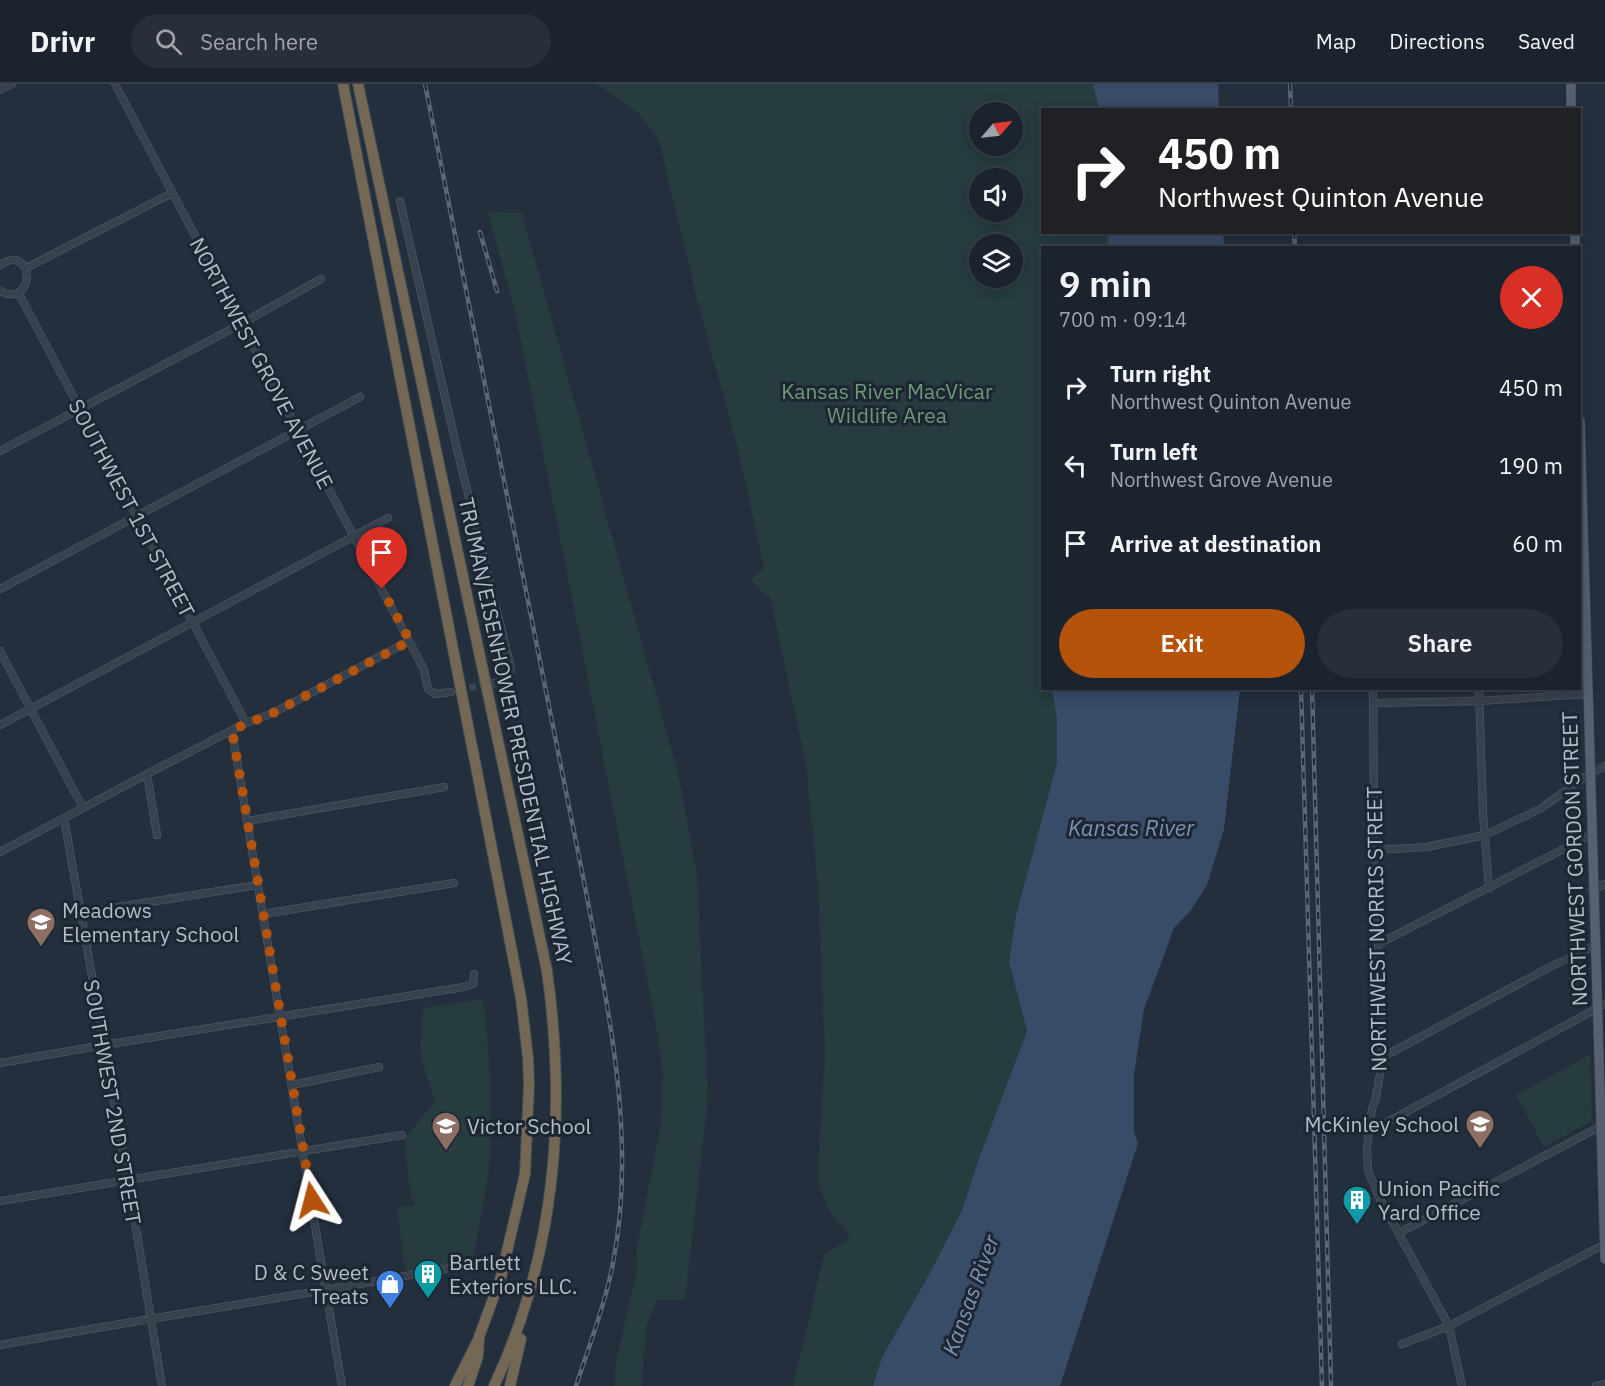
<!DOCTYPE html>
<html lang="en">
<head>
<meta charset="utf-8">
<style>
  :root { --surface:#1b232e; --page:#282f3a; --text:#f1f3f6; --muted:#a0a4aa; --line:#39404a; --accent:#b45309 }
  body { margin:0; font-family:"IBM Plex Sans",sans-serif; background:var(--page); color:var(--text); height:100vh; display:flex; flex-direction:column; font-size:22px; white-space:nowrap }
  * { box-sizing:border-box; margin:0 }
  p { font-size:20px; color:var(--muted) }
  .icon { flex:none; width:33px; height:33px; fill:none; stroke:currentColor; stroke-width:2; stroke-linecap:round; stroke-linejoin:round }
  .map { position:relative; flex:1; overflow:hidden }
  .sheet { position:absolute; left:1041px; top:162px; width:540px; height:444px; display:flex; flex-direction:column; background:var(--surface); border-radius:0px; box-shadow:0 3px 15px #0003,0 0 0 2px var(--line) }
  .sheet>* { flex:none }
  .guide { position:absolute; left:1041px; top:24px; width:540px; height:126px; border-radius:0px; box-shadow:0 3px 15px #0003,0 0 0 2px var(--line); background:#202124; color:#fff; overflow:hidden }
  .needle { width:39px; rotate:62deg }
  .fabs { position:absolute; left:969px; top:18px; display:grid; gap:12px }
  .fabs a { display:grid; place-items:center; width:54px; height:54px; border-radius:50%; background:var(--surface); box-shadow:0 3px 15px #0003,0 0 0 2px var(--line); font-size:30px }
  .pin { position:absolute; display:grid; place-items:center; width:51px; height:51px; color:#fff; margin:-62px -26px; border-radius:50% 50% 50% 0; rotate:-45deg; box-shadow:0 0 6px #0007 }
  .pin .icon { rotate:45deg }
  .me { position:absolute; width:66px; margin:-33px; rotate:351deg; stroke-linejoin:round; filter:drop-shadow(0 0 4px #0008) }
  .turn { display:flex; align-items:center; gap:21px; height:126px; padding:0 18px; font-size:27px }
  .turn .icon { width:78px; height:78px; stroke-width:2.5 }
  .turn b { display:block; font-size:42px; line-height:51px }
  .round { display:grid; place-items:center; flex:none; width:63px; height:63px; border-radius:32px; background:var(--page) }
  .headline { display:flex; align-items:center; justify-content:space-between; height:102px; padding:0 18px }
  h1 { font-size:36px; font-weight:600; line-height:45px }
  .action { display:flex; gap:12px; margin-top:auto; padding:12px 18px }
  .action a { flex:1; height:69px; border-radius:36px; background:var(--accent); color:#fff; font-size:24px; font-weight:600; line-height:69px; text-align:center }
  .action a+a { background:var(--page); color:var(--text) }
  ul { padding:0; list-style:none }
  li { display:flex; align-items:center; gap:18px; height:78px; padding:0 18px }
  li div { flex:1 }
  li b { display:block; font-size:22px }
  li em { font-style:normal }
  header { display:flex; align-items:center; gap:36px; box-sizing:border-box; height:84px; padding:0 30px; background:var(--surface); border-bottom:2px solid var(--line) }
  header strong { font-size:28px }
  nav { display:flex; gap:33px; margin-inline-start:auto; font-size:21px }
  .search { width:420px; height:54px; background:var(--page); display:flex; align-items:center; gap:15px; box-sizing:border-box; padding:0 21px; border-radius:33px; color:var(--muted); font-size:22px }
  .map>svg:first-child { display:block }
  .green { fill:#263c3f; fill-rule:evenodd }
  .water { fill:#394c67 }
  .lines { fill:none; stroke-linecap:round; stroke-linejoin:round }
  .minor-tunnel { stroke:#3a4453; stroke-width:7; stroke-dasharray:7 3.5; stroke-linecap:butt }
  .minor-casing { stroke:#565f6c; stroke-width:8 }
  .major-casing { stroke:#414a57; stroke-width:10 }
  .highway-casing { stroke:#434c59; stroke-width:12 }
  .minor { stroke:#38414e; stroke-width:7 }
  .major { stroke:#56606e; stroke-width:9 }
  .highway { stroke:#746855; stroke-width:10 }
  .rail-casing { stroke:#5a6575; stroke-width:4.5 }
  .rail { stroke:#1d2633; stroke-width:2; stroke-dasharray:7; stroke-linecap:butt }
  .route { stroke:#b45309; stroke-width:10; stroke-dasharray:0 18 }
  .labels { text-anchor:middle; dominant-baseline:central; stroke-width:6; stroke-linejoin:round; paint-order:stroke }
  .street-label { font-size:21px; fill:#b4bcc9; stroke:#1d2633 }
  .park-label { font-size:21px; fill:#6b9a76; stroke:#1d2633 }
  .poi-label { font-size:21px; fill:#b4bcc9; stroke:#1d2633; text-anchor:start }
  .water-label { font-size:22px; font-style:italic; fill:#7c92b1; stroke:#1d2633 }
</style>
</head>
<body>
<header>
<strong>Drivr</strong>
<div class="search"><svg class="icon" aria-label="search" viewBox="0 0 24 24"><circle cx="10" cy="10" r="6"/><path d="M15 15l6 6"/></svg>Search here</div>
<nav><a>Map</a><a>Directions</a><a>Saved</a></nav>
</header>
<div class="map">
<svg width="1605" height="1302" viewBox="0 0 1605 1302">
  <rect width="100%" height="100%" fill="#242f3e"/>
  <path class="green" d="M594,0H1093L1099,25L1042,26V148L1109,149L1107,163L1042,164V604L1052,605L1057,635V679L1016,831L1009,878L1027,947L979,1074L962,1126L931,1187L882,1273L873,1302H793L824,1171L850,1155L843,1141L835,1135L827,1122L817,1096L825,970L818,800L806,681L770,512L764,511L751,495L764,484L737,361L697,216L659,56L640,31L611,9ZM980,28H1012V62H980ZM980,94H1012V128H980ZM980,160H1012V194H980Z
    M488,128L522,129L678,689L697,790L708,1013L685,1216H657L647,1239L641,1302H615V1282L636,1189L637,1164L660,1043L663,988L655,935L516,232Z
    M483,915C489,966 493,1018 490,1070C488,1105 479,1140 473,1174L408,1188L404,1180L397,1124L415,1121L410,1109L404,1056L435,1017L420,970L423,924Z
    M1590,971L1592,1037L1544,1063L1516,1011Z"/>
  <path class="water" d="M1093,0H1218L1219,25H1099Z
    M1109,149H1223L1224,163H1107Z
    M1052,605H1240L1224,745L1207,801L1191,826L1174,844L1144,925L1134,990V1048L1138,1059L1060,1302H873L882,1273L931,1187L962,1126L979,1074L1027,947L1009,878L1016,831L1057,679V635Z"/>
  <g class="lines">
    <path class="minor-tunnel" d="M459,606L489,600"/>
    <g class="minor-casing">
      <path id="minor" d="M115,0L409,557L424,586L428,605L435,610L451,608
        M0,6L12,0
        M400,117L457,365L510,580C513,595 503,598 490,600
        M0,181C34,158 37,225 0,207
        M26,184L172,109
        M18,208L246,639
        M0,367L241,240L321,195
        M0,505L360,313
        M0,567L83,724
        M1373,604L1375,836L1378,860L1383,973L1376,1013L1372,1025L1367,1063L1368,1087L1380,1115L1449,1242L1462,1302
        M1479,604L1483,729L1489,804
        M1373,619L1479,617L1587,610
        M0,641L388,434
        M232,647L342,1302
        M147,690L157,751
        M64,734L128,1096L162,1302
        M247,737L444,703
        M1375,766L1427,763L1485,751L1540,725L1589,690L1605,682
        M0,768L147,690L246,639L273,629L409,557
        M1592,806L1605,800
        M81,829L257,801
        M263,830L454,799
        M1378,860L1591,751
        M1383,973L1548,884L1594,862
        M0,979L104,961L464,903L473,900L474,890
        M292,1001L379,983
        M1369,1048L1605,920
        M0,1117L402,1051
        M1399,1149L1603,1041
        M1402,1260L1449,1242L1605,1160
        M0,1261C155,1233 311,1210 466,1181
        M1596,1302L1605,1300"/>
    </g>
    <g class="major-casing">
      <path id="major" d="M1571,0V26
        M1575,148V164
        M1580,337L1605,1175"/>
    </g>
    <g class="highway-casing">
      <path id="highway" d="M343,0L521,914L528,974L529,1001L525,1090L501,1193L479,1253L478,1272L468,1302
        M358,0L547,887C567,1030 556,1170 494,1302
        M455,1302L478,1256
        M510,1302L521,1255"/>
    </g>
    <use href="#minor" class="minor"/>
    <use href="#major" class="major"/>
    <use href="#highway" class="highway"/>
    <g class="rail-casing">
      <path id="rail" d="M425,0L586,808C609,929 637,1056 613,1179C605,1221 589,1262 576,1302
        M1290,0L1291,26
        M480,148L497,207
        M1294,148L1295,164
        M1301,604L1322,1302
        M1312,604L1331,1302"/>
    </g>
    <use href="#rail" class="rail"/>
  </g>
  <g class="lines">
    <path class="route" d="M312,1116L232,646L273,629L410,557L382,505"/>
  </g>
  <defs>
    <g id="school-pin" transform="scale(1.5)"><path d="M0 17L-7.5 6A9.5 9.5 0 1 1 7.5 6Z" fill="#8d6e63" stroke="#1d2633"/><path d="M0-5L7-2L0 1L-7-2ZM-4 1L0 2.5L4 1V4Q0 6-4 4Z" fill="#fff"/></g>
    <g id="building-pin" transform="scale(1.5)"><path d="M0 17L-7.5 6A9.5 9.5 0 1 1 7.5 6Z" fill="#0f9aa8" stroke="#1d2633"/><path d="M-4-6H4V6H1V3H-1V6H-4ZM-2.5-4.3h1.7v1.8h-1.7ZM.8-4.3h1.7v1.8H.8ZM-2.5-1h1.7V.8h-1.7ZM.8-1h1.7V.8H.8Z" fill="#fff"/></g>
    <g id="shop-pin" transform="scale(1.5)"><path d="M0 17L-7.5 6A9.5 9.5 0 1 1 7.5 6Z" fill="#3f7fe0" stroke="#1d2633"/><path d="M-5-2.5h2.3a2.7 3.5 0 0 1 5.4 0H5L5.5 6h-11ZM-1.5-2.5h3a1.5 2.3 0 0 0-3 0Z" fill="#fff"/></g>
  </defs>
  <g fill-rule="evenodd">
    <use href="#school-pin" x="41" y="838"/>
    <use href="#school-pin" x="1480" y="1040"/>
    <use href="#school-pin" x="446" y="1042"/>
    <use href="#building-pin" x="1357" y="1116"/>
    <use href="#building-pin" x="428" y="1190"/>
    <use href="#shop-pin" x="390" y="1200"/>
  </g>
  <g class="labels">
    <g class="street-label">
      <text transform="translate(262 279) rotate(62)">NORTHWEST GROVE AVENUE</text>
      <text transform="translate(132 424) rotate(62)">SOUTHWEST 1ST STREET</text>
      <text transform="translate(516 647) rotate(78)">TRUMAN/EISENHOWER PRESIDENTIAL HIGHWAY</text>
      <text transform="translate(1574 775) rotate(-92)">NORTHWEST GORDON STREET</text>
      <text transform="translate(1376 845) rotate(-91)">NORTHWEST NORRIS STREET</text>
      <text transform="translate(113 1018) rotate(80)">SOUTHWEST 2ND STREET</text>
    </g>
    <g class="park-label">
      <text x="887" y="307">Kansas River MacVicar<tspan x="887" dy="24">Wildlife Area</tspan></text>
    </g>
    <g class="poi-label">
      <text x="62" y="826">Meadows<tspan x="62" dy="24">Elementary School</tspan></text>
      <text x="1459" y="1040" text-anchor="end">McKinley School</text>
      <text x="467" y="1042">Victor School</text>
      <text x="1378" y="1104">Union Pacific<tspan x="1378" dy="24">Yard Office</tspan></text>
      <text x="449" y="1178">Bartlett<tspan x="449" dy="24">Exteriors LLC.</tspan></text>
      <text x="369" y="1188" text-anchor="end">D &amp; C Sweet<tspan x="369" dy="24">Treats</tspan></text>
    </g>
    <g class="water-label">
      <text x="1131" y="743">Kansas River</text>
      <text transform="translate(970 1211) rotate(-70)">Kansas River</text>
    </g>
  </g>
</svg>
<div class="fabs">
<a><svg class="needle" viewBox="-14 -14 28 28"><path d="M0-13l5 13h-10z" fill="#e53935"/><path d="M0 13l5-13h-10z" fill="#a0a4aa"/></svg></a>
<a><svg class="icon" aria-label="sound" viewBox="0 0 24 24"><path d="M4 9h4l5-4v14l-5-4H4zM17 9q2 3 0 6"/></svg></a>
<a><svg class="icon" aria-label="layers" viewBox="0 0 24 24"><path d="M12 4l9 5-9 5-9-5zM3 14l9 5 9-5"/></svg></a>
</div>
<div class="pin" style="left:382px;top:505px;background:#d93025"><svg class="icon" aria-label="arrive" viewBox="0 0 24 24"><path d="M6 21V4h12l-3 4 3 4H6"/></svg></div>
<svg class="me" style="left:312px;top:1116px" viewBox="-20 -20 40 40"><path d="M0-17L14 15 0 8-14 15z" fill="#b45309" stroke="#fff" stroke-width="4"/></svg>
<div class="guide">
<div class="turn"><svg class="icon" aria-label="right" viewBox="0 0 24 24"><path d="M7 20v-9h11M14 6l5 5-5 5"/></svg><div><b>450 m</b>Northwest Quinton Avenue</div></div>
</div>
<section class="sheet">
<div class="headline"><div><h1>9 min</h1><p>700 m · 09:14</p></div><a class="round" style="background:#d93025;color:#fff"><svg class="icon" aria-label="close" viewBox="0 0 24 24"><path d="M6 6l12 12M18 6L6 18"/></svg></a></div>
<ul>
<li><svg class="icon" aria-label="right" viewBox="0 0 24 24"><path d="M7 20v-9h11M14 6l5 5-5 5"/></svg><div><b>Turn right</b><p>Northwest Quinton Avenue</p></div><em>450 m</em></li>
<li><svg class="icon" aria-label="left" viewBox="0 0 24 24"><path d="M17 20v-9H6M10 6l-5 5 5 5"/></svg><div><b>Turn left</b><p>Northwest Grove Avenue</p></div><em>190 m</em></li>
<li><svg class="icon" aria-label="arrive" viewBox="0 0 24 24"><path d="M6 21V4h12l-3 4 3 4H6"/></svg><div><b>Arrive at destination</b></div><em>60 m</em></li>
</ul>
<div class="action"><a>Exit</a><a>Share</a></div>
</section>
</div>
</body>
</html>
